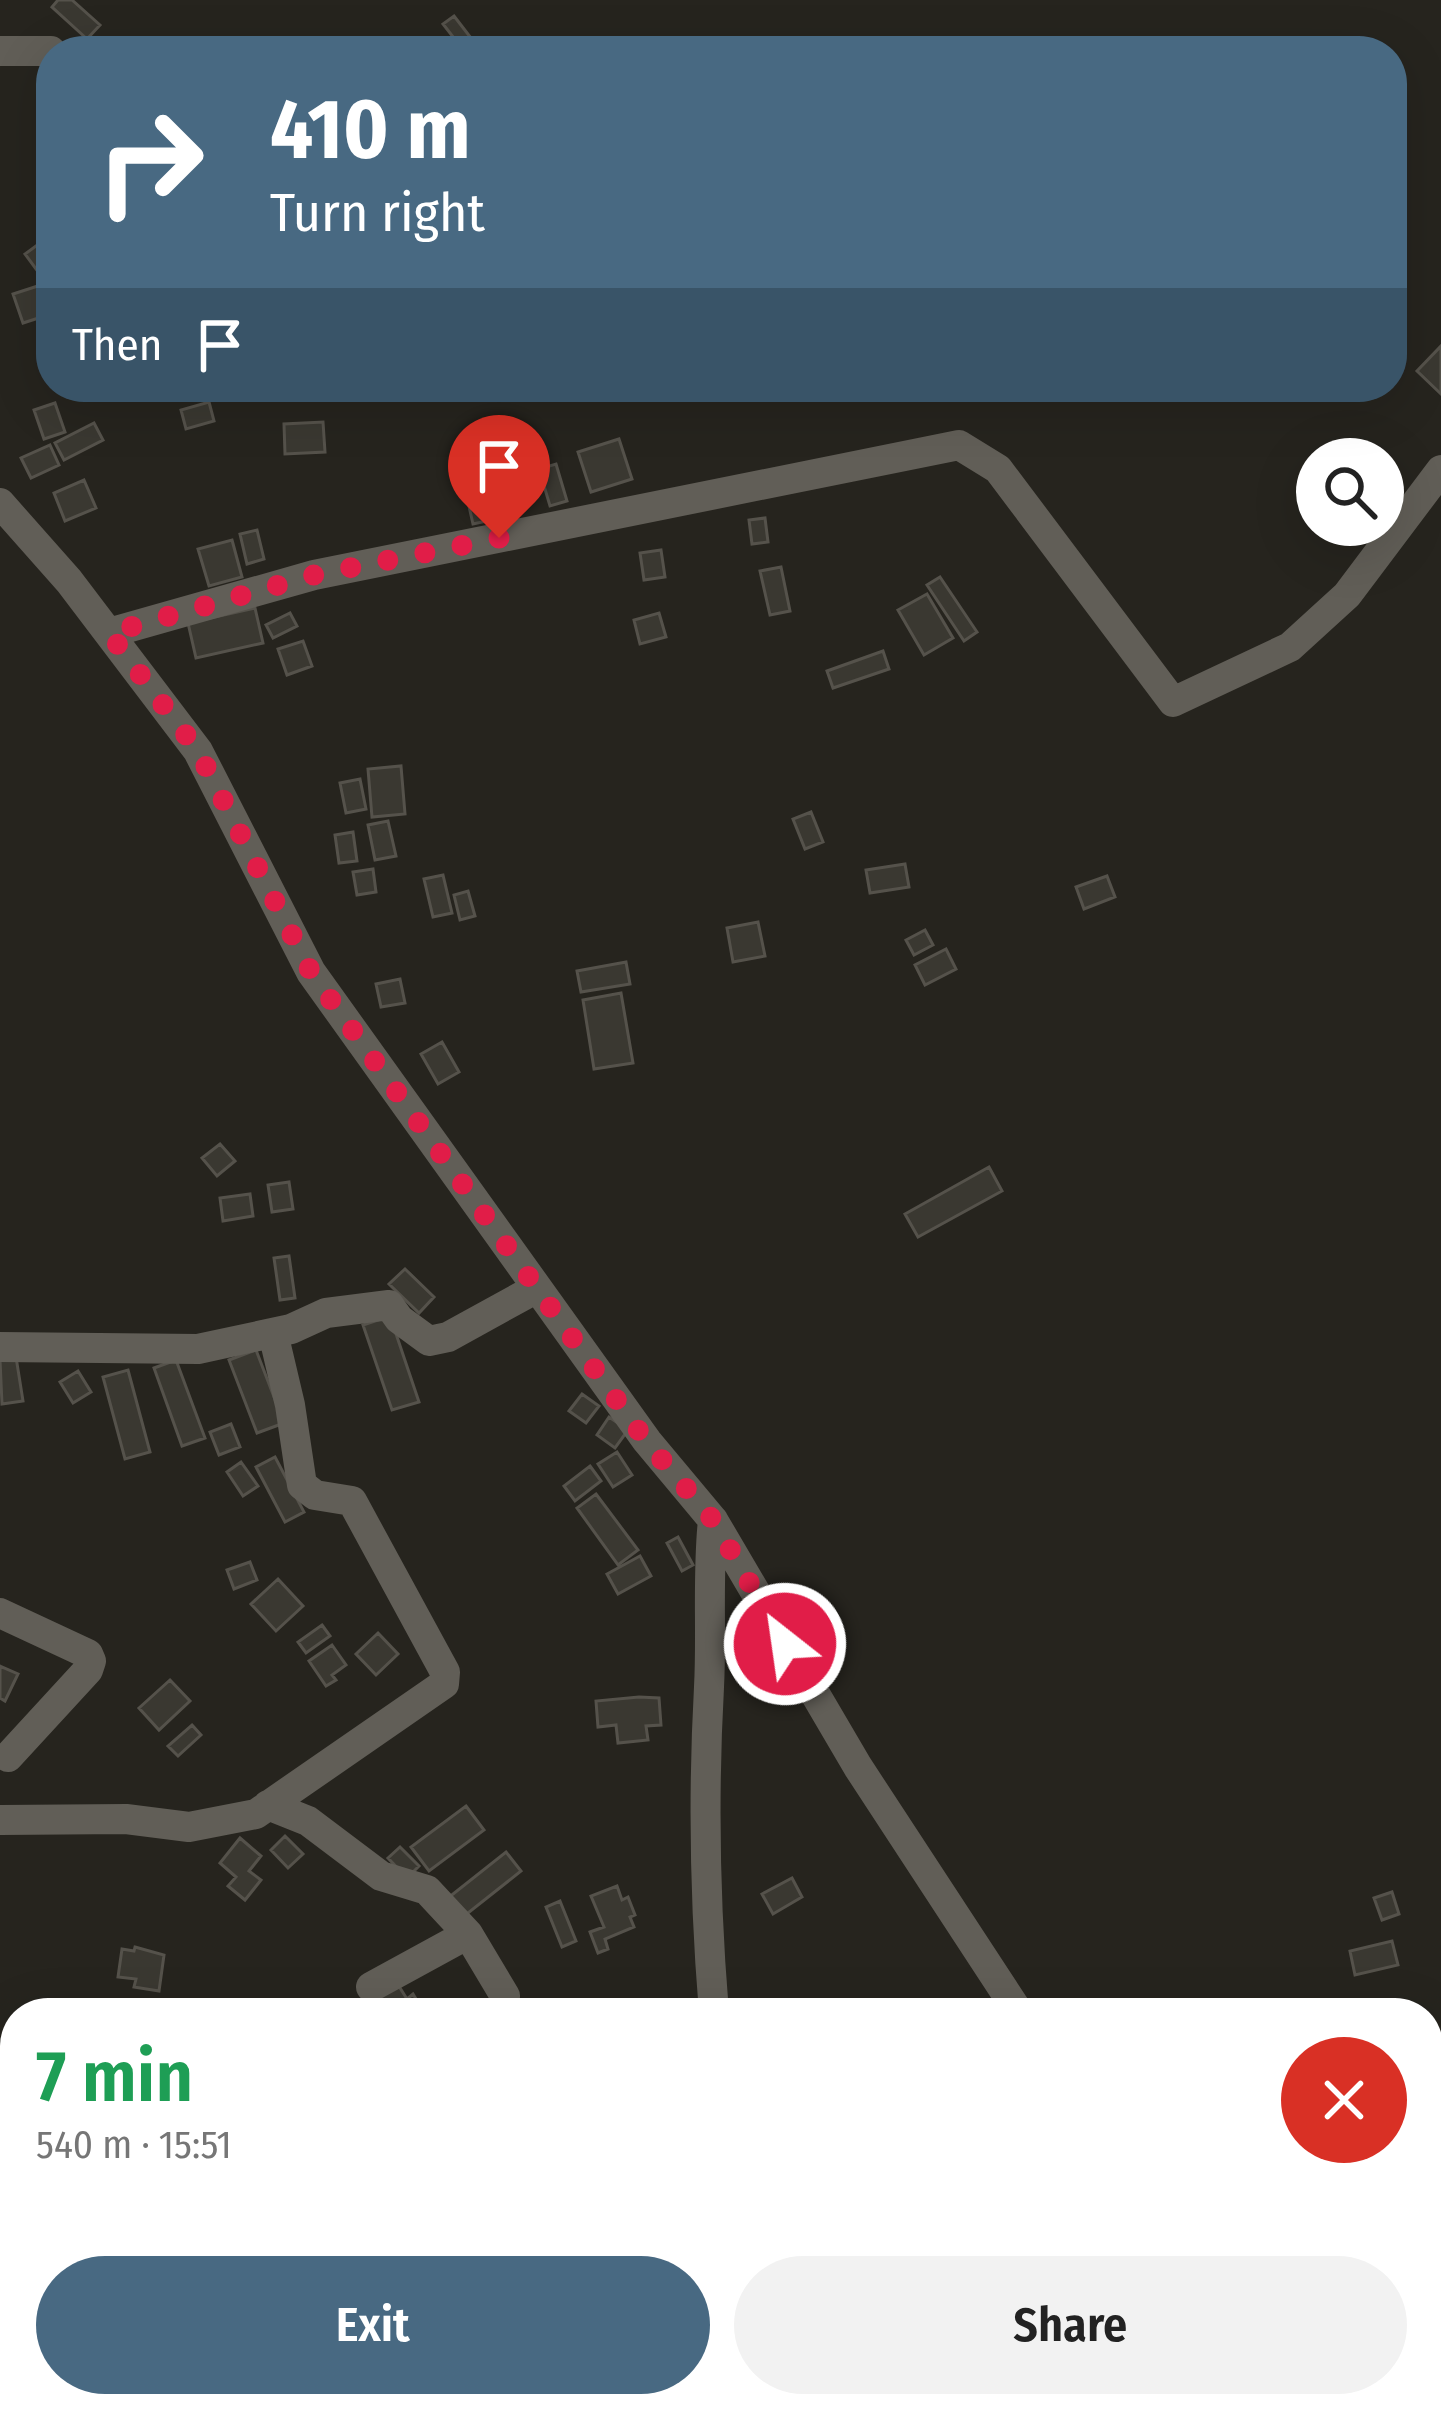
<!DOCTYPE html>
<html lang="en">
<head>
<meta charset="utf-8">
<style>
  :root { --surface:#fff; --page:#f2f2f2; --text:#222; --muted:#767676; --accent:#486982 }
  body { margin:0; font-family:"Fira Sans Condensed",sans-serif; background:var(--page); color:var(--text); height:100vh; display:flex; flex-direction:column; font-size:45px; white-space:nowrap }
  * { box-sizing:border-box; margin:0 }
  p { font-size:39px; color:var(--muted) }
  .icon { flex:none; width:66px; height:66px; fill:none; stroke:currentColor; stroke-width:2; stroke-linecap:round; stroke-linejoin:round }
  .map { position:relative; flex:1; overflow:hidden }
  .sheet { position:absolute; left:0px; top:1998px; width:1443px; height:420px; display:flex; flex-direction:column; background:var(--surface); border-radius:48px 48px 0 0; box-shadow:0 12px 48px #0002 }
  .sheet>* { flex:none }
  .top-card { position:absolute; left:36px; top:36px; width:1371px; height:366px; border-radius:48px; box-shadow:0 12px 48px #0002; background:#486982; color:#fff; overflow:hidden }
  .buttons { position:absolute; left:1296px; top:438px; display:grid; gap:24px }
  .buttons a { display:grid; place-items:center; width:108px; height:108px; border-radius:50%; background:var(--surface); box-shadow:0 12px 48px #0002; font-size:60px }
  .pin { position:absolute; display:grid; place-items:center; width:102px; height:102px; color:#fff; margin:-123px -51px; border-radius:50% 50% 50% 0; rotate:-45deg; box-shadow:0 0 12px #0007 }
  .pin .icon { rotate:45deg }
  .me { position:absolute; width:132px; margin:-66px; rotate:330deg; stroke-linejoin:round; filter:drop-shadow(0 0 9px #0008) }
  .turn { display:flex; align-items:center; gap:42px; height:252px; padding:0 36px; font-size:54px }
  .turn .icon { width:156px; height:156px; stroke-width:2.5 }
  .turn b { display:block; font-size:84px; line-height:102px }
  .then { display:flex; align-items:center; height:114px; padding:0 36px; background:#0003; gap:24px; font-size:45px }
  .round { display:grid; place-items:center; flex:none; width:126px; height:126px; border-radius:63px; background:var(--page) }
  .headline { display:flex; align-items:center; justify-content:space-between; height:204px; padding:0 36px }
  h1 { font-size:72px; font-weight:600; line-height:90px; color:#1e9e55 }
  .primary-button { display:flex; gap:24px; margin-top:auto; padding:24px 36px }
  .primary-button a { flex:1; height:138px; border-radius:72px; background:var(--accent); color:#fff; font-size:48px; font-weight:600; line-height:138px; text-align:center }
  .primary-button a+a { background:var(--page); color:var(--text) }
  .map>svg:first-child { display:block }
  .building { fill:#3a3831; stroke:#55524b; stroke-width:3 }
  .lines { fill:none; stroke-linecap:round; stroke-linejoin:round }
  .minor { stroke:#615e57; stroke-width:30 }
  .route { stroke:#e11d48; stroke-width:21; stroke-dasharray:0 37.8 }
</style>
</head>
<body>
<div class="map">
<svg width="1441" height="2418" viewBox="0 0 1441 2418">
  <rect width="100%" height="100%" fill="#26241e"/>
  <path class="building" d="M58,0H72L100,25L87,39L52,7Z
    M454,16L481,51H464L443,24Z
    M40,243L51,257V270L42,277L25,254Z
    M44,284L51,314L23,323L13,294Z
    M1441,346V394L1417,371Z
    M209,402L214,421L186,429L181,410Z
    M55,403L65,432L44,439L34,410Z
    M323,422L325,452L285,454L284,424Z
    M94,423L103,440L64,460L55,443Z
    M619,439L632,479L591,492L578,452Z
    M50,445L59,465L31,478L21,458Z
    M487,445L495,475L477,480L469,450Z
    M556,464L567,501L550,506L539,469Z
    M84,480L96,508L65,521L54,493Z
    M485,489L491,520L473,524L466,493Z
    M765,518L768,542L752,544L749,520Z
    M257,530L264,559L247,564L240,534Z
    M232,540L242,577L209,586L198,549Z
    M661,550L665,577L644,580L640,553Z
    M781,567L790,611L770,615L760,571Z
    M940,577L977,632L964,641L927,585Z
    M927,594L953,638L924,655L898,610Z
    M255,608L263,643L196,658L188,623Z
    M290,613L297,626L273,638L266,625Z
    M659,613L666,637L640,644L634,620Z
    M303,641L312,666L287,675L278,649Z
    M883,651L889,669L833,688L827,671Z
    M401,766L405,814L372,817L368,769Z
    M360,779L366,809L346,813L340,783Z
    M811,812L823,842L805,849L793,819Z
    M388,821L396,856L375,860L368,825Z
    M353,832L357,861L339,863L335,835Z
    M905,864L909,887L870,893L866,870Z
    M373,869L376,892L357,895L353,872Z
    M443,875L452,913L433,917L424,879Z
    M1107,876L1115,897L1084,909L1076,887Z
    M468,891L475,916L460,920L454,895Z
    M758,922L765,956L733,962L727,928Z
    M925,930L933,945L914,955L906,940Z
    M946,949L956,969L925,985L915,965Z
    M626,962L630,984L581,992L577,971Z
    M400,979L405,1003L381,1007L376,984Z
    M621,993L633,1063L594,1069L583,1000Z
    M442,1042L459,1072L438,1084L421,1054Z
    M220,1144L235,1161L217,1176L202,1158Z
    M989,1167L1002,1191L918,1237L905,1214Z
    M289,1182L293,1209L272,1212L268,1185Z
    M250,1194L253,1216L223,1221L220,1198Z
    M289,1256L295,1298L280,1300L274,1258Z
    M405,1269L434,1297L419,1313L389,1284Z
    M390,1316L419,1402L392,1410L363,1325Z
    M256,1350L284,1423L257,1433L229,1360Z
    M16,1357L23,1401L2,1404L0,1360Z
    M176,1360L205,1438L182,1446L154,1368Z
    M128,1370L150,1452L125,1459L103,1377Z
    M78,1371L91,1392L73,1403L60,1382Z
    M582,1394L599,1406L586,1423L569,1411Z
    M609,1417L628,1430L615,1448L597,1435Z
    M231,1424L240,1447L219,1455L210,1432Z
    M617,1452L632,1475L613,1487L598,1464Z
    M275,1457L304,1512L285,1522L256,1467Z
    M241,1462L258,1486L243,1496L227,1472Z
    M590,1466L601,1481L575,1501L564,1486Z
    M596,1494L638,1550L618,1565L577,1508Z
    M678,1537L693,1565L682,1571L667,1543Z
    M640,1556L651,1576L618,1594L607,1574Z
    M250,1562L257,1580L234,1589L227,1570Z
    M278,1579L303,1606L276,1631L251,1604Z
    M322,1625L330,1636L306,1653L298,1642Z
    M378,1633L398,1654L376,1675L356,1654Z
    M332,1645L346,1665L332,1675L336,1680L326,1686L309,1661Z
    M0,1666L18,1674L5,1701L0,1698Z
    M170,1680L190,1701L159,1730L139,1708Z
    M639,1697L659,1698L661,1725L646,1726L648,1740L618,1743L616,1725L598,1727L596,1701Z
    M192,1725L201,1735L178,1756L168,1746Z
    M466,1806L484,1830L429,1871L411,1847Z
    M285,1836L303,1854L288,1868L271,1850Z
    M240,1838L261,1856L249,1871L261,1880L245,1900L228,1886L236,1877L220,1863Z
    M400,1847L419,1866L407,1878L388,1858Z
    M506,1852L521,1871L463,1917L448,1898Z
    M792,1878L802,1897L773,1914L762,1894Z
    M617,1886L622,1900L628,1897L635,1915L630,1917L634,1927L605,1939L608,1949L598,1953L590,1932L604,1927L591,1896Z
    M1392,1892L1399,1914L1382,1920L1374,1898Z
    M560,1901L576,1941L562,1947L546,1907Z
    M1392,1941L1398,1965L1355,1975L1350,1951Z
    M135,1947L164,1955L159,1991L134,1987L136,1979L118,1977L122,1949L134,1951Z
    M395,1980L407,1999L413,1994L424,2012L381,2013L385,2011L374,1993Z"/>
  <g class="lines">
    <path class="minor" d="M0,51H51
      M0,503L69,581L198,751L311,972L647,1441L713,1520L858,1767L1019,2013
      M109,633L314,575L959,445L998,469L1173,702L1290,647L1347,595L1441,470
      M0,1347L198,1349L291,1329L326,1313L389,1305L399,1319L429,1341L448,1337L537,1288
      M713,1520C707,1576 712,1631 709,1687C703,1795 705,1905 714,2013
      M0,1613L88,1654L91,1661L88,1670L8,1757
      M268,1805L308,1821L381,1876L427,1890L468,1934L505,1996
      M0,1820L126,1819L189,1827L256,1814L444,1684L445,1672L352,1501L315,1495L302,1485L290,1405L273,1333
      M371,1987L468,1934
      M1428,2133L1441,2128
      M0,2164L15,2169
      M773,2403L775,2418
      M1356,2403L1368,2418"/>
  </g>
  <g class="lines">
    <path class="route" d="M499,538L314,575L109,633L198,751L311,972L646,1441L713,1520L785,1644"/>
  </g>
</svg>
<div class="buttons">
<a><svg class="icon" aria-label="search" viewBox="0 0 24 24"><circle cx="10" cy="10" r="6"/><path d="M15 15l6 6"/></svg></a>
</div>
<div class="pin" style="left:499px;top:538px;background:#d93025"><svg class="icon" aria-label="arrive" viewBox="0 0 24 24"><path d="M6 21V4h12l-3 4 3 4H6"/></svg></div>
<svg class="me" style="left:785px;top:1644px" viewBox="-20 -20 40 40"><circle r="17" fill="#e11d48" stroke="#fff" stroke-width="3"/><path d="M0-11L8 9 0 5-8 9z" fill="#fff"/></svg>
<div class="top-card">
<div class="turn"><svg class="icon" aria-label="right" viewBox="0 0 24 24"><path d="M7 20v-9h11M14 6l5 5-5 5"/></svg><div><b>410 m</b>Turn right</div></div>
<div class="then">Then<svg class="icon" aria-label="arrive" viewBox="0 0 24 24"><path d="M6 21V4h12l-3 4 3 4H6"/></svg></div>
</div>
<section class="sheet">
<div class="headline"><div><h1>7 min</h1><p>540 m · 15:51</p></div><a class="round" style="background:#d93025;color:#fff"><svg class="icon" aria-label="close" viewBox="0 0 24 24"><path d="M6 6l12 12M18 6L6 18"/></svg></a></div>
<div class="primary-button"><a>Exit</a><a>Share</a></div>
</section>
</div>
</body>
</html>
